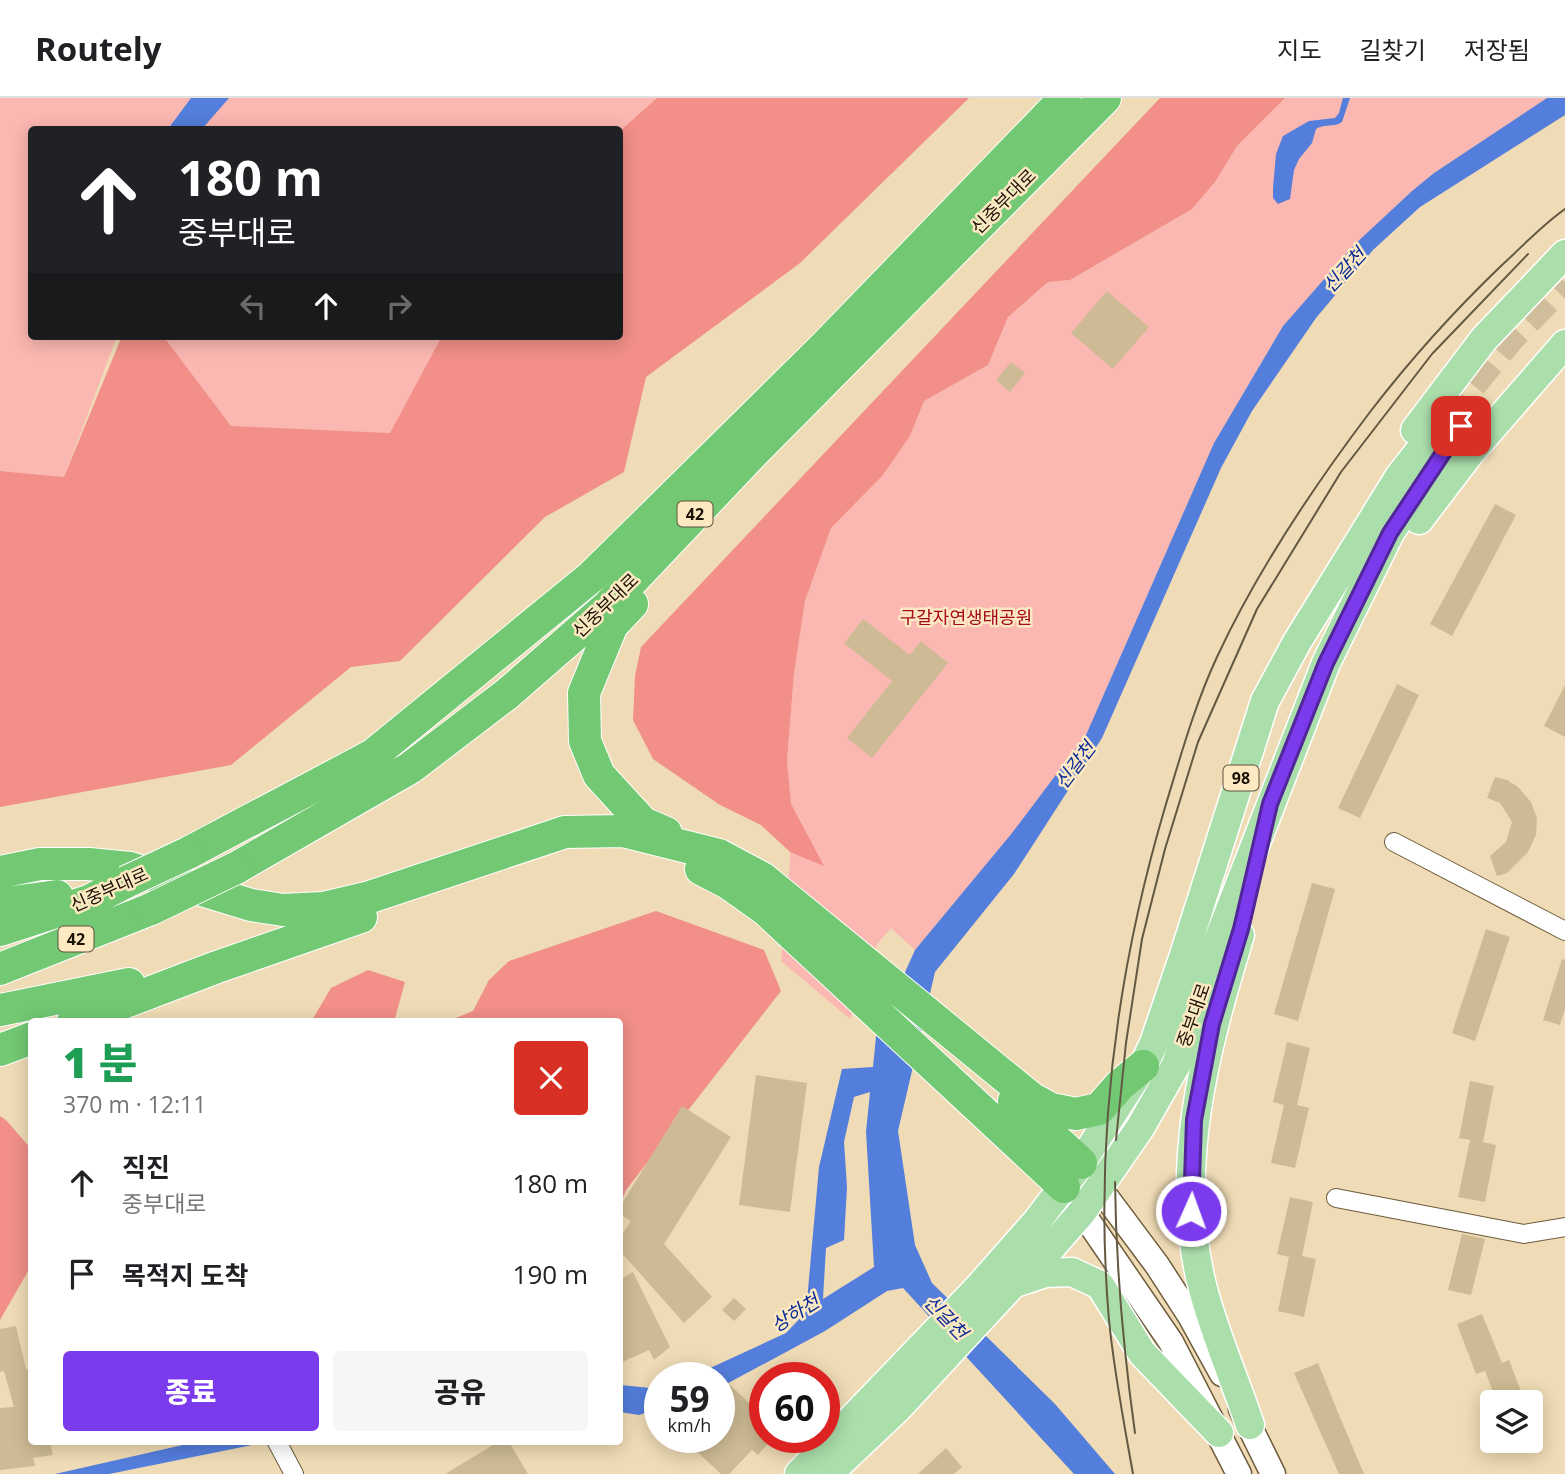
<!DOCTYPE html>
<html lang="ko">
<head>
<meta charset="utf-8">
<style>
  :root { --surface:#fff; --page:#f6f6f6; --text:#202124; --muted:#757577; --line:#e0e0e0; --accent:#7c3aed }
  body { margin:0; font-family:"Open Sans","Noto Sans KR",sans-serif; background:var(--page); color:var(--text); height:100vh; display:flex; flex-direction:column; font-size:26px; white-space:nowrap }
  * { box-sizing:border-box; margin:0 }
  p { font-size:23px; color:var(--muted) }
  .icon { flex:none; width:38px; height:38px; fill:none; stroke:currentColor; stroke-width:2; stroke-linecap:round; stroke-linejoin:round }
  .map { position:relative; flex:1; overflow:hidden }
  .panel { position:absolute; left:28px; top:920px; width:595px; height:427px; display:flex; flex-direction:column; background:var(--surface); border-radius:7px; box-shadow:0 4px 18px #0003 }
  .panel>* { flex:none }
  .banner { position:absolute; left:28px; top:28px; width:595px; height:214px; border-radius:7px; box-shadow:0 4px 18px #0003; background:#202124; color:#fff; overflow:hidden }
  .fabs { position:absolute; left:1480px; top:1292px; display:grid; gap:14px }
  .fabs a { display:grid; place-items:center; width:63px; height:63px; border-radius:7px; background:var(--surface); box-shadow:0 4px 18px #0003; font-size:35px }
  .speed { position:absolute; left:644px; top:1264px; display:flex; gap:14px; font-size:35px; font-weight:700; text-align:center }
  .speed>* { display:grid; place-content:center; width:91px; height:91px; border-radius:50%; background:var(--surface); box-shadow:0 4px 18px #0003; line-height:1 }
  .speed small { font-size:18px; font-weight:400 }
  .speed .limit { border:10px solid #d22; background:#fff; color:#111 }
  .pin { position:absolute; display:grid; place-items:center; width:60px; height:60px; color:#fff; margin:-30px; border-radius:14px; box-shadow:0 4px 10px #0006 }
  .me { position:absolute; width:77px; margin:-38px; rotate:2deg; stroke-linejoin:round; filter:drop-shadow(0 0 5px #0008) }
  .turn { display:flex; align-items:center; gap:24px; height:147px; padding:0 35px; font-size:32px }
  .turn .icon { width:91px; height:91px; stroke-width:2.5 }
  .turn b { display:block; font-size:49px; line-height:60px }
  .lanes { display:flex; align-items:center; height:66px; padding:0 35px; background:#0003; justify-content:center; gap:35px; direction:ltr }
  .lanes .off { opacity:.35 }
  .round { display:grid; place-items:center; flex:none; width:74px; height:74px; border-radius:7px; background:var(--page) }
  .head { display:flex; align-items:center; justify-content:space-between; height:119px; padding:0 35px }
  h1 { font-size:42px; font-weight:800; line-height:52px; color:#1e9e55 }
  .primary-button { display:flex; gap:14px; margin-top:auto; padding:14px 35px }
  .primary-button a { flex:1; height:80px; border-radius:7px; background:var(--accent); color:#fff; font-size:28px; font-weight:800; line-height:80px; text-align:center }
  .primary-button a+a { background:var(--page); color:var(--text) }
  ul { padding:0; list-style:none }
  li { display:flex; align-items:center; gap:21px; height:91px; padding:0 35px }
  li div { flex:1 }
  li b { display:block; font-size:26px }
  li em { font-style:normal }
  header { display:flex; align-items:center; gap:42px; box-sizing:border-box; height:98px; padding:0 35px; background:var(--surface); border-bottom:2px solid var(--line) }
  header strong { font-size:33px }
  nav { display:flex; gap:38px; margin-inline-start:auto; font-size:24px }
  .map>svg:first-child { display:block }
  .green { fill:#fbb7b1 }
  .forest { fill:#f18f88 }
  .water { fill:#547edc; fill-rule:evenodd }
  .building { fill:#cebb95 }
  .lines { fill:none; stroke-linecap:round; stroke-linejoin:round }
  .primary-tunnel { stroke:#cfbd9b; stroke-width:28; stroke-dasharray:28 14; stroke-linecap:butt }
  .street-casing { stroke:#6d5c3a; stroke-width:20 }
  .secondary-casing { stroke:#6d5c3a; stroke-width:27 }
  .primary-casing { stroke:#fff; stroke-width:31 }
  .highway-casing { stroke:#fff; stroke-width:34 }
  .street { stroke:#fff; stroke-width:18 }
  .secondary { stroke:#fff; stroke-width:24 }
  .primary { stroke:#aadeab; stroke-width:28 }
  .highway { stroke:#72c873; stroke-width:32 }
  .tram { stroke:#635842; stroke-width:2 }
  .highway-bridge-casing { stroke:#fff; stroke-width:34; stroke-linecap:butt }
  .highway-bridge { stroke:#72c873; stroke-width:32 }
  .route-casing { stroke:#51269a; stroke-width:18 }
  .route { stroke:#7c3aed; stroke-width:12 }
  .labels { text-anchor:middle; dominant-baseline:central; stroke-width:5; stroke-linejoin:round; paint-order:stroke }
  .shield { fill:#fce9c2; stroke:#5e533e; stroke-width:2 }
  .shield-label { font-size:16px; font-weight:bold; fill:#1a1306 }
  .street-label { font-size:18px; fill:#1a1306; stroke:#fce9c2 }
  .park-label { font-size:18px; fill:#a50a1e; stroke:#fce9c2 }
  .water-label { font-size:19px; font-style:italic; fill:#082a98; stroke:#fce9c2 }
</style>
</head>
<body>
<header>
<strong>Routely</strong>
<nav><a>지도</a><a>길찾기</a><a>저장됨</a></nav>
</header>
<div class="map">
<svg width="1565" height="1376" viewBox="0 0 1565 1376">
  <rect width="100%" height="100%" fill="#efdbb5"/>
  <path class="green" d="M0,0H678L620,49V32H32V238H117L64,379L0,373Z
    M1285,0H1547L1434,75L1412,93L1354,147L1283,228L1214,345L1086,637L1012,735L915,852L891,830L877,846L850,921L781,863L790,765L791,708L787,663L794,575L805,503L831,429L883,377L910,338L924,303L988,267L1008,219L1048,184L1070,182L1192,111L1215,84L1237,48Z
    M154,238H445L390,335L231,329Z"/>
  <path class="forest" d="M657,0H969L800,165L646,279L624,374L545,419L400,563L351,569L231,667L0,709V373L64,379L122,238H163L231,328L390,335L442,238H620V33Z
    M1160,0H1285L1237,48L1215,84L1192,111L1070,182L1048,184L1008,219L988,267L924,303L910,338L883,377L831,430L805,503L794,575L787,663L791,706L824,768L790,754L761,727L720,707L653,661L633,622L635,578L641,549Z
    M656,813L764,852L781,893L626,1092L620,1107V924H446L473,913L489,882L509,863Z
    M368,872L405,884L394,924H311L331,890Z
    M0,1018L7,1023L32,1052L31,1168L0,1222Z"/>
  <path class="water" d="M191,0H229L202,31H168Z
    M1343,0H1350L1342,24C1334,30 1325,25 1316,31L1312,45L1299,61L1294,72L1290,101L1278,106L1273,100V90L1276,56L1283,38L1309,23L1335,20L1339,15Z
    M1547,0H1565V17L1420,109L1373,152L1316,220L1252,313L1221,370L1102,640L1014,776L935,874L898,1033L915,1147L932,1185L1055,1306L1115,1376H1074L903,1190L887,1193L825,1233L719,1290V1279H684L708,1271L786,1235L806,1214L819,1069L842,971L873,969L876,939L915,852L1012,735L1086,637L1214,345L1283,228L1354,147L1412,93L1434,75ZM870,994L866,1034L874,1169L823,1201L826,1150L844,1142L847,1089L844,1044L854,999Z
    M620,1287L651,1290L660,1287V1310L639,1317L620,1314Z
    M196,1344H267L109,1376H55Z"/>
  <path class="building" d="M1107,193L1149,229L1113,271L1071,235Z
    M1011,264L1025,275L1010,294L996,282Z
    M1495,406L1516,417L1452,538L1430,526Z
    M863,521L910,557L921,543L948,565L872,660L847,640L892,583L844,545Z
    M1397,586L1419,597L1360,720L1338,710Z
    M1565,587V639L1544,628Z
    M1495,679L1507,682L1518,689L1531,704L1537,720L1536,737L1528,754L1507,775L1497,778L1490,758L1506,744L1512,724L1500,705L1487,700Z
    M1312,785L1335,791L1298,923L1274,916Z
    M1486,831L1510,839L1475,943L1452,935Z
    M1562,861L1565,862V911L1560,927L1543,922Z
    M1287,944L1310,950L1297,1007L1309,1010L1295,1070L1271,1065L1284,1007L1273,1004Z
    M756,977L807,985L790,1114L739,1107Z
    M1470,983L1494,988L1483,1044L1496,1047L1485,1104L1458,1099L1470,1042L1459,1040Z
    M682,1008L731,1039L664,1146L712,1199L684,1225L620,1153V1140L631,1123L620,1116V1109Z
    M1290,1099L1313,1104L1302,1158L1316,1161L1304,1219L1278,1213L1289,1159L1277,1156Z
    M1462,1136L1485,1141L1471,1197L1448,1192Z
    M633,1174L670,1249L654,1262L649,1252L620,1265V1182Z
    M734,1200L746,1211L734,1223L722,1212Z
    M1482,1216L1502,1265L1509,1262L1525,1304H1497L1485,1273L1476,1276L1457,1226Z
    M16,1228L26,1271H29L32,1281V1344H50L53,1357L33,1360L35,1368L0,1372V1310L14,1309L4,1273L0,1274V1231Z
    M1318,1265L1339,1317L1364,1376H1339L1294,1275Z
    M730,1287L765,1320V1339H774L758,1357L752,1352L729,1376H721L681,1339H719V1298Z
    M498,1344H509L528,1376H445Z
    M946,1350L962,1369L954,1376H918Z"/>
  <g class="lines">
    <path class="primary-tunnel" d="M1446,319L1510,241L1565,184"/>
    <g class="street-casing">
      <path id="street" d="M1394,744L1565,833
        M1336,1100L1524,1136L1565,1129
        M277,1344L294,1376"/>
    </g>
    <g class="secondary-casing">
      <path id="secondary" d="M1089,1076L1157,1167L1190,1218L1222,1276
        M1071,1098L1171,1244L1239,1376
        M1241,1311L1273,1376"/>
    </g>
    <g class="primary-casing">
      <path id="primary" d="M1415,332L1484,241L1565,156
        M1419,422L1470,355L1565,246
        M1240,837C1205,951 1172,1072 1203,1191C1215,1237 1235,1282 1250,1327
        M1018,1184L1045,1175L1072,1174L1100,1187L1142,1255L1219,1335
        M799,1376L978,1190L1037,1123L1081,1065L1143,968L1154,945L1184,857L1265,603L1297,544L1399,379L1446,319
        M828,1376L898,1310L1012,1187L1048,1153L1082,1114L1140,1030L1176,967L1219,840L1326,565L1390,435L1461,328"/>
    </g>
    <g class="highway-casing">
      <path id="highway" d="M632,506L612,527L584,595L585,643L599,677L643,725L666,735
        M188,755L373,657L591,479L826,247L1065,0
        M236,770L410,670L507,596L608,508L751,357L1105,0
        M701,771L728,785L766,812L1064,1089
        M0,774L40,766H89L130,770L251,807L283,812L323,810L370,799L565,734L623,733L719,757L762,780L1031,1000L1051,1011L1076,1016L1099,1011L1120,987L1143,968
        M0,806L57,798
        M0,832L89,803L126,784
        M0,871L151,811
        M0,912L129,886
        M73,924L217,869L361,819
        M0,952L32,940
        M1014,1003L1081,1065"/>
    </g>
    <use href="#street" class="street"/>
    <use href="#secondary" class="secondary"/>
    <use href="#primary" class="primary"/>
    <use href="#highway" class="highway"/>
    <path class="tram" d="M1116,1042L1126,945L1142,841L1165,751L1198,644L1257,511L1341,374L1432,256L1528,156
      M1115,1084C1116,1170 1123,1249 1135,1335
      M1133,1376C1124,1325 1114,1274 1109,1222C1094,1048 1116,874 1166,706C1181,657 1195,606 1217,559C1256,475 1314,388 1370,314C1410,262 1454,213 1502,167C1523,148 1542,127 1565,111"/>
    <g class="highway-bridge-casing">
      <path id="highway-bridge" d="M126,784L188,755
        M151,811L236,770"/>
    </g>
    <use href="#highway-bridge" class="highway-bridge"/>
  </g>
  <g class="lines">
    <g class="route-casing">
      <path id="route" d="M1191,1113L1194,1022L1212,926L1241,831L1270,706L1326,565L1390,435L1461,328"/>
    </g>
    <use href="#route" class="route"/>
  </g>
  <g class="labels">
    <g class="shield">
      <rect x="677.5" y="403.5" width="35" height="25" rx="5"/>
      <rect x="1223.5" y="667.5" width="35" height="25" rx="5"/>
      <rect x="58.5" y="828.5" width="35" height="25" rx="5"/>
    </g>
    <g class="shield-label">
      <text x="695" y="416">42</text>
      <text x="1241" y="680">98</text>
      <text x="76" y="841">42</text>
    </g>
    <g class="street-label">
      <text transform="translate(1003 103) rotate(-45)">신중부대로</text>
      <text transform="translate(605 507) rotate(-44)">신중부대로</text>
      <text transform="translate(109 791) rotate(-24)">신중부대로</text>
      <text transform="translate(1193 917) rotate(-71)">중부대로</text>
    </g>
    <g class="park-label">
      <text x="966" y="519">구갈자연생태공원</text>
    </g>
    <g class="water-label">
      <text transform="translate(1344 172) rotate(-47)">신갈천</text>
      <text transform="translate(1075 667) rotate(-53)">신갈천</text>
      <text transform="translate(795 1215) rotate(-32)">상하천</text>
      <text transform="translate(946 1219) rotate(46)">신갈천</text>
    </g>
  </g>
</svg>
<div class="fabs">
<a><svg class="icon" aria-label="layers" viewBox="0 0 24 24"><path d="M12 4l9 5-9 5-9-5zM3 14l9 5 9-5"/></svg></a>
</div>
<div class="speed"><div>59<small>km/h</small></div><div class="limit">60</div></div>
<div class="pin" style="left:1461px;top:328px;background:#d93025"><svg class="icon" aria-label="arrive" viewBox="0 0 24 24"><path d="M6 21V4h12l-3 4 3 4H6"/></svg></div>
<svg class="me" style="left:1191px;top:1113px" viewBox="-20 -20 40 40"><circle r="17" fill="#7c3aed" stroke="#fff" stroke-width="3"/><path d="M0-11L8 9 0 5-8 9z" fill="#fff"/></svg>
<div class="banner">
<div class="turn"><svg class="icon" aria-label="ahead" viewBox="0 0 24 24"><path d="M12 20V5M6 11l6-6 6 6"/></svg><div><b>180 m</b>중부대로</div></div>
<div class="lanes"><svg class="icon off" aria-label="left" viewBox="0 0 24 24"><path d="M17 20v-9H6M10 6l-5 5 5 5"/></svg><svg class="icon" aria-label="ahead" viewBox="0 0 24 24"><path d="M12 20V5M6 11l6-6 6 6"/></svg><svg class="icon off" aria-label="right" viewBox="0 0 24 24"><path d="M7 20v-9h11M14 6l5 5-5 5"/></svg></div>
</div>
<section class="panel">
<div class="head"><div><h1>1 분</h1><p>370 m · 12:11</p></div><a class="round" style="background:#d93025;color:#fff"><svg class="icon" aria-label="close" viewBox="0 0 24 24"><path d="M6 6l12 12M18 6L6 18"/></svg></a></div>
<ul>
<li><svg class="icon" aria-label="ahead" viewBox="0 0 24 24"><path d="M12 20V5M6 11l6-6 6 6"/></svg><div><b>직진</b><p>중부대로</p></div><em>180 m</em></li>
<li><svg class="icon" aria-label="arrive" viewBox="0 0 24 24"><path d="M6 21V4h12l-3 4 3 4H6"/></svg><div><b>목적지 도착</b></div><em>190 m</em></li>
</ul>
<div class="primary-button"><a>종료</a><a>공유</a></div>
</section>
</div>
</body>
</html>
